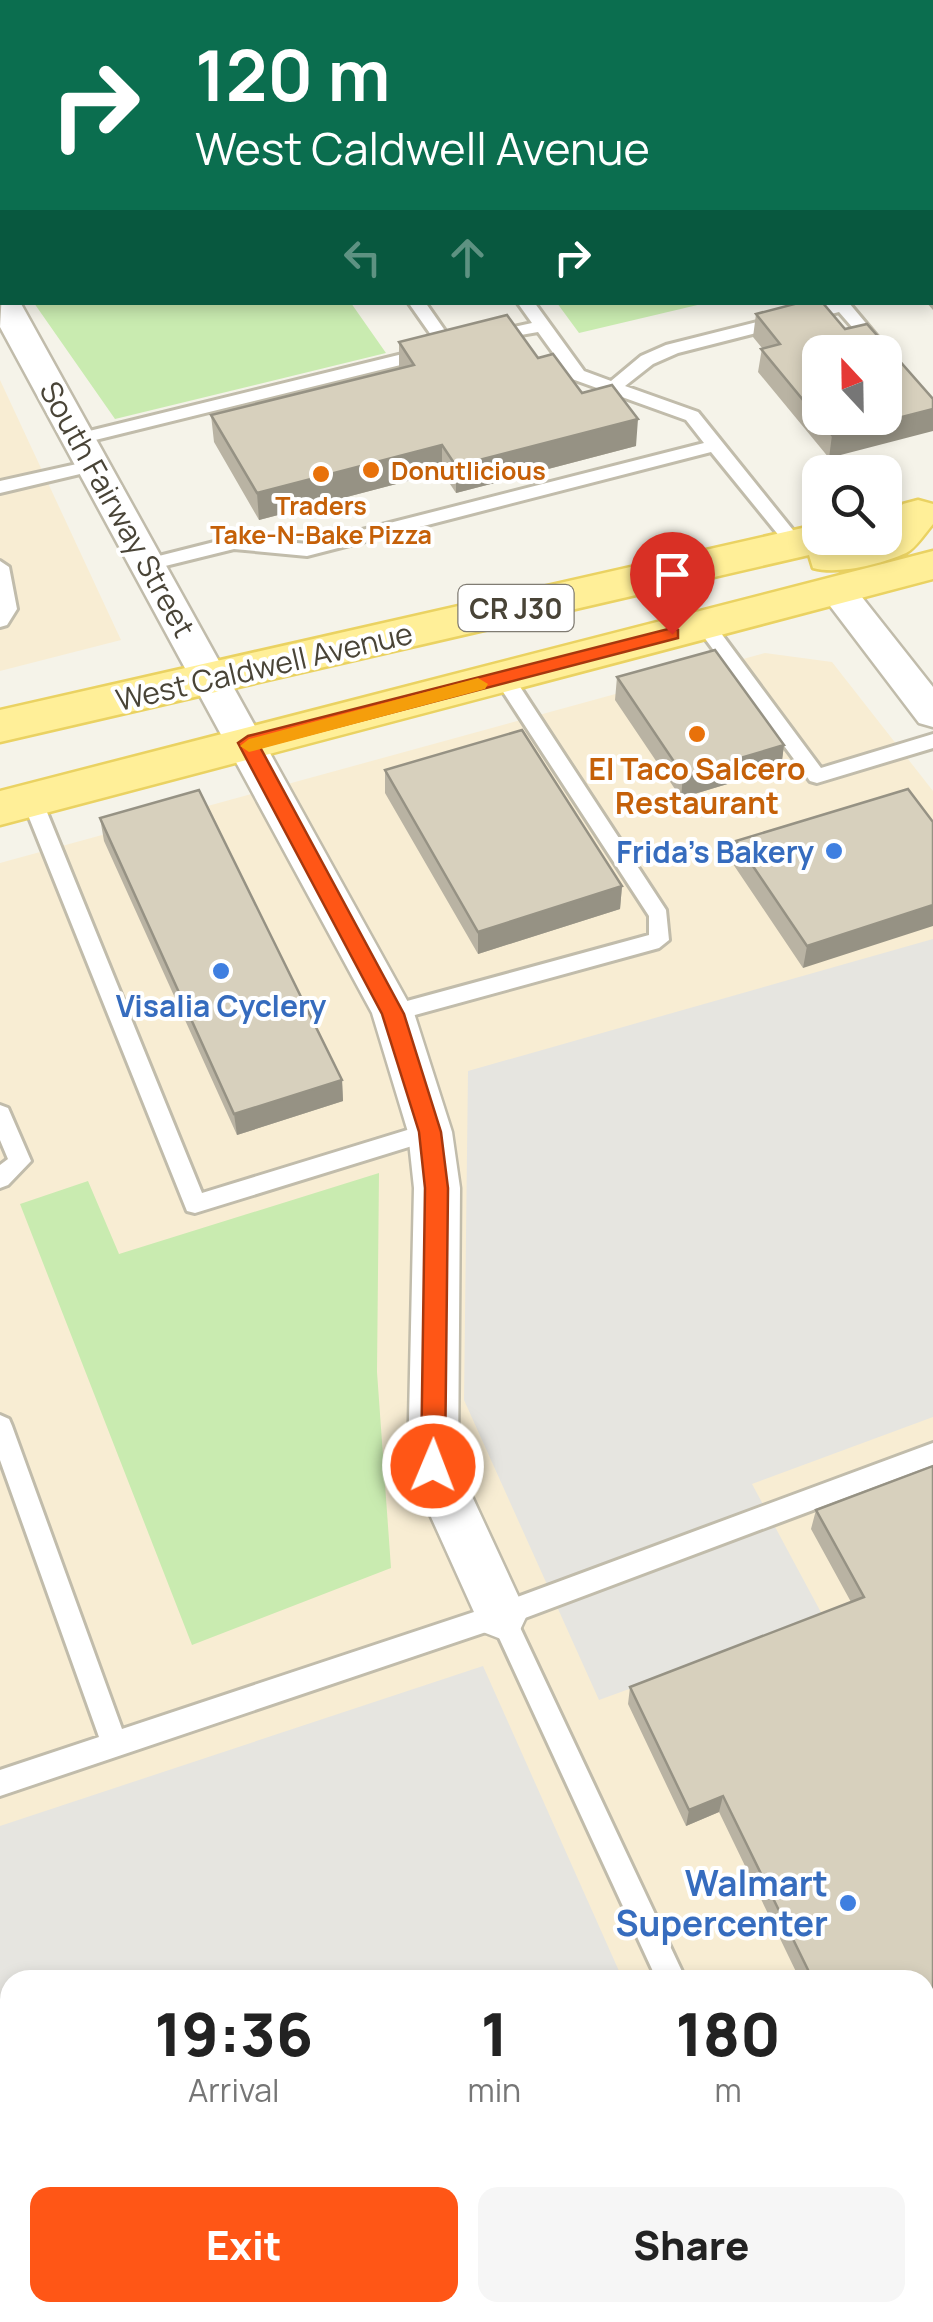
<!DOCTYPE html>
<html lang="en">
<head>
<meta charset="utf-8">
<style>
  :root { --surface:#fff; --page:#f6f6f6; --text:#222; --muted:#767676; --accent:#ff5616 }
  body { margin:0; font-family:Manrope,sans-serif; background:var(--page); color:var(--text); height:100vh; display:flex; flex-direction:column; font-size:38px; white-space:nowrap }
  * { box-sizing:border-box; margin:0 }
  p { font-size:32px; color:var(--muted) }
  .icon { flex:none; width:55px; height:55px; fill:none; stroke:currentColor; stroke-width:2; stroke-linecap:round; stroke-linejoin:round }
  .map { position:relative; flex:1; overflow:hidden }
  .drawer { position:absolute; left:0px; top:1970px; width:935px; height:352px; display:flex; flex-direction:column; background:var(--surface); border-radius:30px 30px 0 0; box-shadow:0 5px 15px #0003 }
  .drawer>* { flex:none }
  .top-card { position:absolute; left:0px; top:0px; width:935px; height:305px; box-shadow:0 5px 15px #0003; background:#0b6e4f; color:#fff; overflow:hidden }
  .needle { width:65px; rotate:338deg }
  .controls { position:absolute; left:802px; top:335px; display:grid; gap:20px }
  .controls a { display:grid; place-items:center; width:100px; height:100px; border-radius:20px; background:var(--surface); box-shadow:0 5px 15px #0003; font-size:50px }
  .pin { position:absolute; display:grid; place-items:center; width:85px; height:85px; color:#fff; margin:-102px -42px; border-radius:50% 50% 50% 0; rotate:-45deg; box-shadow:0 0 10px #0007 }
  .pin .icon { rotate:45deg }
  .me { position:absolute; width:110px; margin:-55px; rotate:1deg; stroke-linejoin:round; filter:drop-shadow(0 0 8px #0008) }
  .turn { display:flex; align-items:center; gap:35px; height:210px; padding:0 30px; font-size:45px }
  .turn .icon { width:130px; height:130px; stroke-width:2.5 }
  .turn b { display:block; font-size:70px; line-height:85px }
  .lanes { display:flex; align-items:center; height:95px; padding:0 30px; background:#0003; justify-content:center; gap:50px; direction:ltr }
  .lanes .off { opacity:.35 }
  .eta { display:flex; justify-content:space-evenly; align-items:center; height:170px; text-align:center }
  .eta b { font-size:60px; font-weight:800; line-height:70px }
  .primary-button { display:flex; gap:20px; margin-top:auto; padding:20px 30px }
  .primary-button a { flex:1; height:115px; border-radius:20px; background:var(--accent); color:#fff; font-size:40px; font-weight:800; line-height:115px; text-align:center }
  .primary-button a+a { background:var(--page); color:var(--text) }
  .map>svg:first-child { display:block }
  .commercial { fill:#f8edd3; fill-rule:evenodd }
  .green { fill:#c9ebb0 }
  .parking { fill:#e6e5e0 }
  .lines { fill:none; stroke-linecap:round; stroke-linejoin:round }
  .service-casing { stroke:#c1bcab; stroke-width:6 }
  .minor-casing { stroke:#c1bcab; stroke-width:5 }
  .primary-casing { stroke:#ead262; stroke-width:5 }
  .path { stroke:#c4bb9b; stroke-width:8; stroke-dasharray:6 6; stroke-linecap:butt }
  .service { fill:#fff; fill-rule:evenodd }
  .minor { fill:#fff; fill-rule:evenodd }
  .primary { fill:#ffef98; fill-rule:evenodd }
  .wall { fill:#b9b3a3 }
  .shaded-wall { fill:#969284 }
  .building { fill:#d7d0bd; stroke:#969284; stroke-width:2.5; fill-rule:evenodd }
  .route { fill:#ff5616; stroke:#a6380e; stroke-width:2.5 }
  .slow { fill:#f59e0b }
  .food-dot { fill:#e8710a; stroke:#fff; stroke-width:4 }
  .shop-dot { fill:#3f7fe0; stroke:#fff; stroke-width:4 }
  .labels { text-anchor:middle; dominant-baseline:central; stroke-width:8; stroke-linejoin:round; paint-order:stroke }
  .far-food-label { font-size:25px; font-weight:bold; fill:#c56008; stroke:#fff; text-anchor:start }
  .shield { fill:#fff; stroke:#807c73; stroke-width:2.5 }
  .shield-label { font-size:28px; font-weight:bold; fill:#494437 }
  .street-label { font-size:30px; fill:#494437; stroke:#fff }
  .food-label { font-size:30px; font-weight:bold; fill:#c56008; stroke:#fff }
  .shop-label { font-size:30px; font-weight:bold; fill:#366cbe; stroke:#fff; text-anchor:end }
  .near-shop-label { font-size:35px; font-weight:bold; fill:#366cbe; stroke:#fff; text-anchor:end }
</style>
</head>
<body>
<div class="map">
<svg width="933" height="2322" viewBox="0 0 933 2322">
  <rect width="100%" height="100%" fill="#f5f3e9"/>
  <path class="commercial" d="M0,380L121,640L0,671Z
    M765,653L832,662L933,791V2322H0V863ZM10,1980H925V2312H10Z"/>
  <path class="green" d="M34,303H351L386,353L115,419Z
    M557,303H706L579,333Z
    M379,1173L377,1372L391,1568L192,1645L20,1204L88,1181L119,1254Z"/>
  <path class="parking" d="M933,939V1417L752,1484L824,1618L599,1700L464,1400L468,1071Z
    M483,1666L623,1980H10V2312H770L774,2322H0V1826Z"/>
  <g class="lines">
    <g class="service-casing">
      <path id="service" d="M597,0H612L613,2H599Z
        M2,226V236L0,237V227Z
        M408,302H425L457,348L455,352H443Z
        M517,302H534L584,371L611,381L641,356L666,345L837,302L849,303L890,352L885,356V352H874L839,312L678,353L653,364L625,386L698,412L801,540V548H789L711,452L307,556L234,549L149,570L143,568V560L234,537L307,544L704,443L686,420L572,379L538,332L487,341V333L532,323Z
        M427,348L433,349V357L79,444L70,439L73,435Z
        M95,460L101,461V469L0,493V481Z
        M0,561L9,567L17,609L7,625L0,627Z
        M705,619L712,621L821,768L933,734V748L817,783L810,781L698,629L696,625Z
        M504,672L511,673L666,910L669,940L659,948L393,1021L385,1019L382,1013L385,1007L649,935V916L494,678Z
        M32,793L42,800L202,1193L430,1123L438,1126L441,1132L438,1138L195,1213L187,1211L22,800Z
        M0,1105L8,1108L31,1161L8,1185L0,1188V1165L8,1159L0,1140Z
        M0,1415L9,1419L12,1426L122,1729L501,1603L933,1443V1465L517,1621L686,1980H657L495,1629L0,1796V1770L99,1737L0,1460Z
        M811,2312H842L845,2322H815Z"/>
    </g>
    <g class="minor-casing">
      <path id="minor" d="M2,292V302H20L414,1013L452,1132L460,1188L458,1466L527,1615L519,1632L501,1639L483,1632L408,1466L414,1188L408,1132L372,1013L0,327Z
        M837,578L850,582L933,687V727L919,723L824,598L819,590L824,582Z"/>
    </g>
    <g class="primary-casing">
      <path id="primary" d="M918,500L933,504V524C925,533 916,548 906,553C882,564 838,575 813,568L809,555L0,742V710L820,524V538H885V524L903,504Z
        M933,551V579L0,825V791Z"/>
    </g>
    <path class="path" d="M728,2322L746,2312"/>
    <use href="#service" class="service"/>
    <use href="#minor" class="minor"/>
    <use href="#primary" class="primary"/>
  </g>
  <path class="wall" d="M933,233V310L926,302H932Z
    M756,314L845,329L867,324L829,458L758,372L762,348L753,337Z
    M399,342L538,358L582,393L636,446L456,493L442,472L259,520L214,442L211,415L399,368Z
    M617,677L784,745L781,768L681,798L615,700Z
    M385,770L622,886L620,909L478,954L385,793Z
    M908,789L803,968L733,864L736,841Z
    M100,818L342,1080L343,1101L237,1135L104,841Z
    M933,1466V2322H917L912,2312H925V1980H800L719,1812L686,1826L628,1704L630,1687L851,1602L811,1529L816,1510Z"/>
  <path class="shaded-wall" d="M933,409V431L829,458L832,435Z
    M638,419L636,446L456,493V466Z
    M442,445V472L259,520L257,493Z
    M784,745L781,768L681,798L683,775Z
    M622,886L620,909L478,954V932Z
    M933,905V926L803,968L807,946Z
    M342,1080L343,1101L237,1135L234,1114Z
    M723,1796L719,1812L686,1826L689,1810Z"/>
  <path class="building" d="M168,0H583L585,2H170Z
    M767,0H863L851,2H769Z
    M802,302H822L845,329L867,324L933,399V409L832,435L761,349L780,344L756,314ZM820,352H885V418H820Z
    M507,315L538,358L553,354L582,393L612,385L638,419L456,466L442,445L257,493L211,415L414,365L399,342Z
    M715,650L784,745L683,775L617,677Z
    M522,730L622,886L478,932L385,770Z
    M908,789L933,822V905L807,946L736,841Z
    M199,790L342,1080L234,1114L100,818Z
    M933,1466V2322H929L925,2312V1980H813L723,1796L689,1810L630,1687L864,1597L816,1510Z"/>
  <path class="route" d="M672,628L678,630V638L260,747L404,1014L441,1132L448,1188L445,1466L433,1477L421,1466L425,1188L419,1132L382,1014L238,743L248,736Z"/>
  <path class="slow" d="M478,678L488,684L485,689L249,752L240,746L249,739Z"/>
  <g class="food-dot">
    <circle cx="371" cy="470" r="10"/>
    <circle cx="321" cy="474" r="10"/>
    <circle cx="697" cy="734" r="10"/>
  </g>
  <g class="shop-dot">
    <circle cx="834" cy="851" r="10"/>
    <circle cx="221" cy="971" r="10"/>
    <circle cx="848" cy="1903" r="10"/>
  </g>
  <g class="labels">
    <g class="far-food-label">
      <text x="391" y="470">Donutlicious</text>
      <text x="321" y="505" text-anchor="middle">Traders<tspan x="321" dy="29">Take-N-Bake Pizza</tspan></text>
    </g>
    <rect class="shield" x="458.5" y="585" width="115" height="46" rx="8"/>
    <g class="shield-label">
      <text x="516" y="608">CR J30</text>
    </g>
    <g class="street-label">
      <text transform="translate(118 509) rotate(61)">South Fairway Street</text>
      <text transform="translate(264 666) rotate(-13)">West Caldwell Avenue</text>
    </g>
    <g class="food-label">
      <text x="697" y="768">El Taco Salcero<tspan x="697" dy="34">Restaurant</tspan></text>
    </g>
    <g class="shop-label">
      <text x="814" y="851">Frida's Bakery</text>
      <text x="221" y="1005" text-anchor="middle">Visalia Cyclery</text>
    </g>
    <g class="near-shop-label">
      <text x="828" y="1883">Walmart<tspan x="828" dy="40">Supercenter</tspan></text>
    </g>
  </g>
</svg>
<div class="controls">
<a><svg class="needle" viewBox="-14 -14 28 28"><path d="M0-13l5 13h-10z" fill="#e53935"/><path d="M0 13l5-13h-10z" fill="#767676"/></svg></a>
<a><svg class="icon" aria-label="search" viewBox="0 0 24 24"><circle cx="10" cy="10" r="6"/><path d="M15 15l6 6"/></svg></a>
</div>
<div class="pin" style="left:672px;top:634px;background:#d93025"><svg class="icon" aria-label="arrive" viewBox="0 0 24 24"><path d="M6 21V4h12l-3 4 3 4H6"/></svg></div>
<svg class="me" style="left:433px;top:1466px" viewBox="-20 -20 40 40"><circle r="17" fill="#ff5616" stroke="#fff" stroke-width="3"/><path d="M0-11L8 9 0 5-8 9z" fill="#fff"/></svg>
<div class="top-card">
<div class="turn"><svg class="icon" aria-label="right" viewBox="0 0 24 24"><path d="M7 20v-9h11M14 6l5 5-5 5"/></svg><div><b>120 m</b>West Caldwell Avenue</div></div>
<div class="lanes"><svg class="icon off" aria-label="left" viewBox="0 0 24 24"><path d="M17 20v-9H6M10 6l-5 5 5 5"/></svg><svg class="icon off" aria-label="ahead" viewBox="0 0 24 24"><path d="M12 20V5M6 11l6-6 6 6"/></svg><svg class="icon" aria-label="right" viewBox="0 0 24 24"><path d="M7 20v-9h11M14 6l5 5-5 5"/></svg></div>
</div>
<section class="drawer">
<div class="eta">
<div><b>19:36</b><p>Arrival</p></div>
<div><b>1</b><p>min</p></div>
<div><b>180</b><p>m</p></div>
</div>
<div class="primary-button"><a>Exit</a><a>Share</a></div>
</section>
</div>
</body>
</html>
